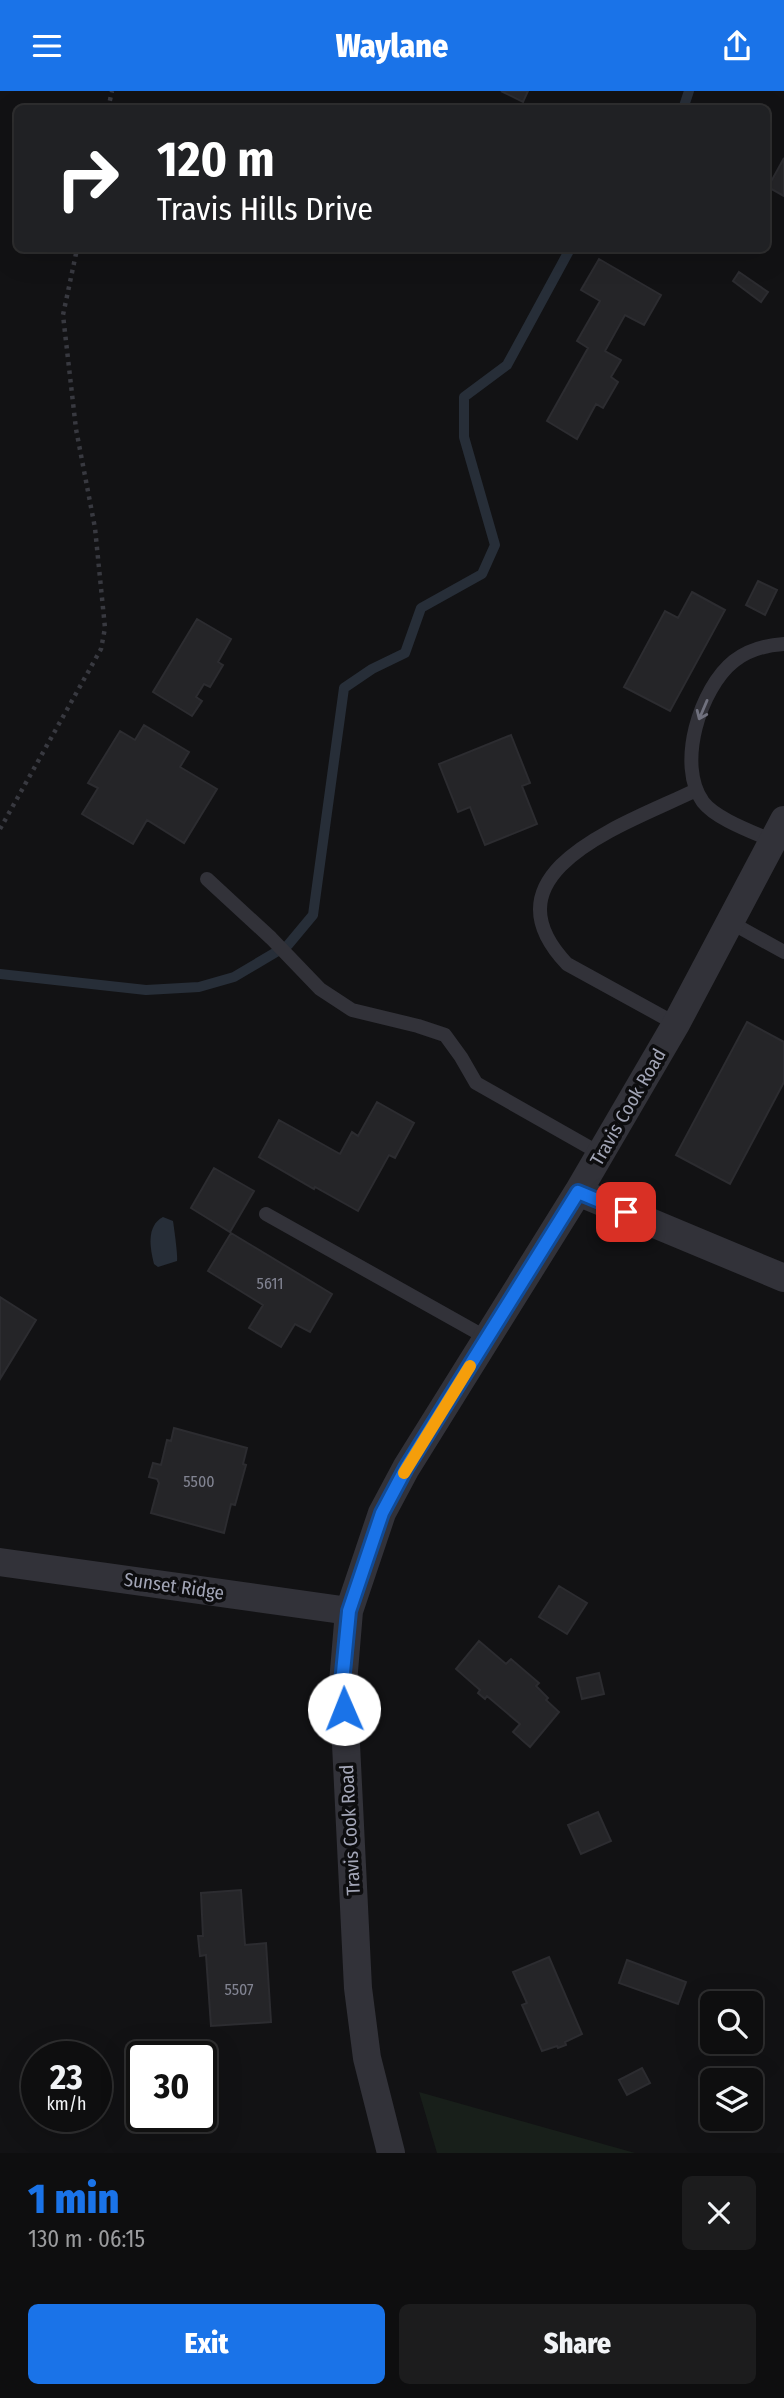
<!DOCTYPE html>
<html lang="en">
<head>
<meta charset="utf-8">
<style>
  :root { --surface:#0e0e0f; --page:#1c1c1d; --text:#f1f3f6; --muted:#9b9c9e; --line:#2e2e2f; --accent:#1a73e8 }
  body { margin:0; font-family:"Fira Sans Condensed",sans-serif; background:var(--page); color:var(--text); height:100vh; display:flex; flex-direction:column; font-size:26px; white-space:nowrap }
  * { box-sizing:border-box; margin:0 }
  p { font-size:23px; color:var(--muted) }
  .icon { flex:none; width:38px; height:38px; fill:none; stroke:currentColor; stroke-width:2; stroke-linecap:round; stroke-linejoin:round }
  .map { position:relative; height:2062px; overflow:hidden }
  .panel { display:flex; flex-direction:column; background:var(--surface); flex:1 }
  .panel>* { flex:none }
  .banner { position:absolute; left:14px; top:14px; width:756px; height:147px; border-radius:10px; box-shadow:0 7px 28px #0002,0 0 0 2px var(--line); background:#202124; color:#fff; overflow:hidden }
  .tools { position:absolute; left:700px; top:1900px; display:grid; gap:14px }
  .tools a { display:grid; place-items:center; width:63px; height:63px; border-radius:10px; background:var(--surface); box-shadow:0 7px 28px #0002,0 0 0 2px var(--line); font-size:35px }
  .speed { position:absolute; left:21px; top:1950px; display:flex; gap:14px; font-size:35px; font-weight:700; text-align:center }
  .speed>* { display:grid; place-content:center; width:91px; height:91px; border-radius:50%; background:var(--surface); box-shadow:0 7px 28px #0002,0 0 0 2px var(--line); line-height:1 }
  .speed small { font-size:18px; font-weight:400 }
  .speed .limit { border:4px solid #111; border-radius:10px; background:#fff; color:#111 }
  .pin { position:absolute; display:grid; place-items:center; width:60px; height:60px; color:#fff; margin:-30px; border-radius:14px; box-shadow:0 4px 10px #0006 }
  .me { position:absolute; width:77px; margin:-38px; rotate:359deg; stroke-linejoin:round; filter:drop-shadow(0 0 5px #0008) }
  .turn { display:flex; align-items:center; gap:24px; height:147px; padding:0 28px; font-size:32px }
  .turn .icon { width:91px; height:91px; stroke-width:2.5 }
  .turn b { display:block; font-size:49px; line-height:60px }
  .round { display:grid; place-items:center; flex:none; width:74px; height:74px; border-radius:10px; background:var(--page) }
  .headline { display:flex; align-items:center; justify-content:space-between; height:119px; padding:0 28px }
  h1 { font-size:42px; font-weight:800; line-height:52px; color:var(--accent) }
  .button { display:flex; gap:14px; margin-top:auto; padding:14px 28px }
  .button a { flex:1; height:80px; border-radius:10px; background:var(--accent); color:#fff; font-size:28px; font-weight:800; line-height:80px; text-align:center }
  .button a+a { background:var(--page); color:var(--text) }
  header { display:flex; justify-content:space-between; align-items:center; height:91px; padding:0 28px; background:var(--accent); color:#fff; font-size:32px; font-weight:800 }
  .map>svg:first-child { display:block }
  .green { fill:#181f1a }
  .water { fill:#272e38 }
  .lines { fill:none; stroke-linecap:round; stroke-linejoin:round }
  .stream { stroke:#272e38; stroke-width:10 }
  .building { fill:#252528; stroke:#2c2c30; stroke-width:2 }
  .path { stroke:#383940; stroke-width:4.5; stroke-dasharray:3.5 5; stroke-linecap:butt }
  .service { stroke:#323239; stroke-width:14 }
  .minor { stroke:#323239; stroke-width:28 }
  .oneway { stroke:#70717e }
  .route-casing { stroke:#114b97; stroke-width:18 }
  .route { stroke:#1a73e8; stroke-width:12 }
  .slow { stroke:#f59e0b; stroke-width:12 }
  .labels { text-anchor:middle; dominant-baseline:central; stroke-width:7; stroke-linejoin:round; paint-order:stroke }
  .number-label { font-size:16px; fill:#828492 }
  .street-label { font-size:19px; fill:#a2a5b6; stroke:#0d0d0f }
</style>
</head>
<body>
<header><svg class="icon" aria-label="menu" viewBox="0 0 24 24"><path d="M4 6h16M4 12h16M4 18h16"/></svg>Waylane<svg class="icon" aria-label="share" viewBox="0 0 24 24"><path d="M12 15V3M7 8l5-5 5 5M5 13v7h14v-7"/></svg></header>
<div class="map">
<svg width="784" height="2062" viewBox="0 0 784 2062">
  <rect width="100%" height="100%" fill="#121214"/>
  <path class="green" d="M419,2001L635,2062H437Z"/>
  <path class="water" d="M163,1126L173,1130C174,1137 178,1165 177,1170L158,1176L154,1173C150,1157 146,1135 163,1126Z"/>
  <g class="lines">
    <path class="stream" d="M683,18L689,0
      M0,883L146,899L199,896L234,886L288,854L313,824L344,597L372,578L405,562L421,517L482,483L495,454L464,346V306L507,274L570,158"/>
  </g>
  <path class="building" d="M501,0H528L523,11Z
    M784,67V105L768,96Z
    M599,168L661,204L644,234L625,224L605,260L621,269L611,286L618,291L603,317L596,313L577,348L547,330L588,257L577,250L600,210L581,199Z
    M739,181L768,201L761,211L733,190Z
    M758,490L777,499L765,524L746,514Z
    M692,501L725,519L670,620L624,596L665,520L678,527Z
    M197,528L231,548L218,571L223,574L210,596L204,593L196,606L202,610L192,625L153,601Z
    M144,634L189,661L180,676L217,698L184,752L147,729L133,753L82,723L98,697L88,692L120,640L135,649Z
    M511,644L530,692L522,695L537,733L485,754L470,716L458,721L439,673Z
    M747,931L784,951V991L730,1093L676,1064Z
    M377,1011L414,1032L395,1067L389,1064L358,1120L315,1096L314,1098L259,1066L279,1029L340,1063L352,1041L358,1045Z
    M214,1077L254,1100L230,1141L191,1117Z
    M231,1142L332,1203L310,1241L295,1233L281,1256L249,1237L263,1214L208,1180Z
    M0,1206L36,1229L0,1288Z
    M174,1337L247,1357L243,1373L246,1374L235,1414L231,1413L224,1442L151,1422L159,1392L157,1388L149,1386L153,1372L161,1374L167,1349L171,1350Z
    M559,1495L587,1512L567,1543L539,1526Z
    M479,1550L506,1573L511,1568L539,1592L536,1595L548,1607L546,1609L559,1621L530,1656L513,1641L520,1633L487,1605L485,1608L478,1602L480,1599L456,1578Z
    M599,1582L604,1603L582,1608L577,1587Z
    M598,1721L611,1750L581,1763L568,1734Z
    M241,1799L245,1854L266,1852L271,1931L211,1935L206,1864L200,1865L198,1845H203L201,1802Z
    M549,1866L582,1943L565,1951L566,1954L558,1957L557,1955L542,1960L522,1914L527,1912L513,1881Z
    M627,1869L686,1891L678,1913L619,1892Z
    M642,1977L650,1992L627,2004L619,1989Z"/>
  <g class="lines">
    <path class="path" d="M108,18L112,0
      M0,738L101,558L105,537L95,437L76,338L63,224L77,158"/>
    <path class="service" d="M773,750C753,741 716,728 703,711C676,674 700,597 734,570C748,559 767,554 784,553
      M207,788L271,847L320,898L352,919L418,935L445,944L461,966L476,992L601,1063
      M730,831L784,861
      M676,933L567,873C478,779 632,731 696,699
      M266,1123L487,1247"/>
    <path class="minor" d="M578,1101L784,1187
      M0,1471L349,1520
      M391,2062L367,1967L358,1897L343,1592L349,1520L382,1422L406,1377L578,1101L676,933L784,729"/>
  </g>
  <defs><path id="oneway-shaft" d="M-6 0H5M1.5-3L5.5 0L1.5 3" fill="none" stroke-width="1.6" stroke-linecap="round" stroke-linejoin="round" transform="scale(1.75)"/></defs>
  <use class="oneway" href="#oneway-shaft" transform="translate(703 619) rotate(113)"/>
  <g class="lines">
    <g class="route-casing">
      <path id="route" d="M344,1618L342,1592L349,1520L382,1422L406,1377L578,1101L626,1121"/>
    </g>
    <use href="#route" class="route"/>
    <path class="slow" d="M404,1382L470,1275"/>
  </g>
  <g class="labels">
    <g class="number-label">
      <text x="270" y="1192">5611</text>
      <text x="199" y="1390">5500</text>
      <text x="239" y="1898">5507</text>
    </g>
    <g class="street-label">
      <text transform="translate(628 1016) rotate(-60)">Travis Cook Road</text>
      <text transform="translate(174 1495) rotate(8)">Sunset Ridge</text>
      <text transform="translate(350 1739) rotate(-93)">Travis Cook Road</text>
    </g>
  </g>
</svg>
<div class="tools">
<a><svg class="icon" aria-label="search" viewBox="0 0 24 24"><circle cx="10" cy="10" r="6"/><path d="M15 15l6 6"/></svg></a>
<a><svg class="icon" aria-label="layers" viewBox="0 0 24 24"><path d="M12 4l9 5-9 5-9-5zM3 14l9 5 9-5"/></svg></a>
</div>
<div class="speed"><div>23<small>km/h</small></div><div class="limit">30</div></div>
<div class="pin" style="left:626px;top:1121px;background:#d93025"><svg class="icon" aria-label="arrive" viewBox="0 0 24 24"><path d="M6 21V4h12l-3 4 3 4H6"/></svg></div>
<svg class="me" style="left:344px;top:1618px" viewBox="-20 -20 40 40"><circle r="19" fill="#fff"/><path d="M0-13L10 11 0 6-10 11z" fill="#1a73e8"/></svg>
<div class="banner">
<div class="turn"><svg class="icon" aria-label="right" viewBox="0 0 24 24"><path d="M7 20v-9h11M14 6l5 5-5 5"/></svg><div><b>120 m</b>Travis Hills Drive</div></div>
</div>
</div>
<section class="panel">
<div class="headline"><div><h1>1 min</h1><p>130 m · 06:15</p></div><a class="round"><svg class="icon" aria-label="close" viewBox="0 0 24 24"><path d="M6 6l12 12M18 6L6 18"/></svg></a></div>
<div class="button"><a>Exit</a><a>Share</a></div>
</section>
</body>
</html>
